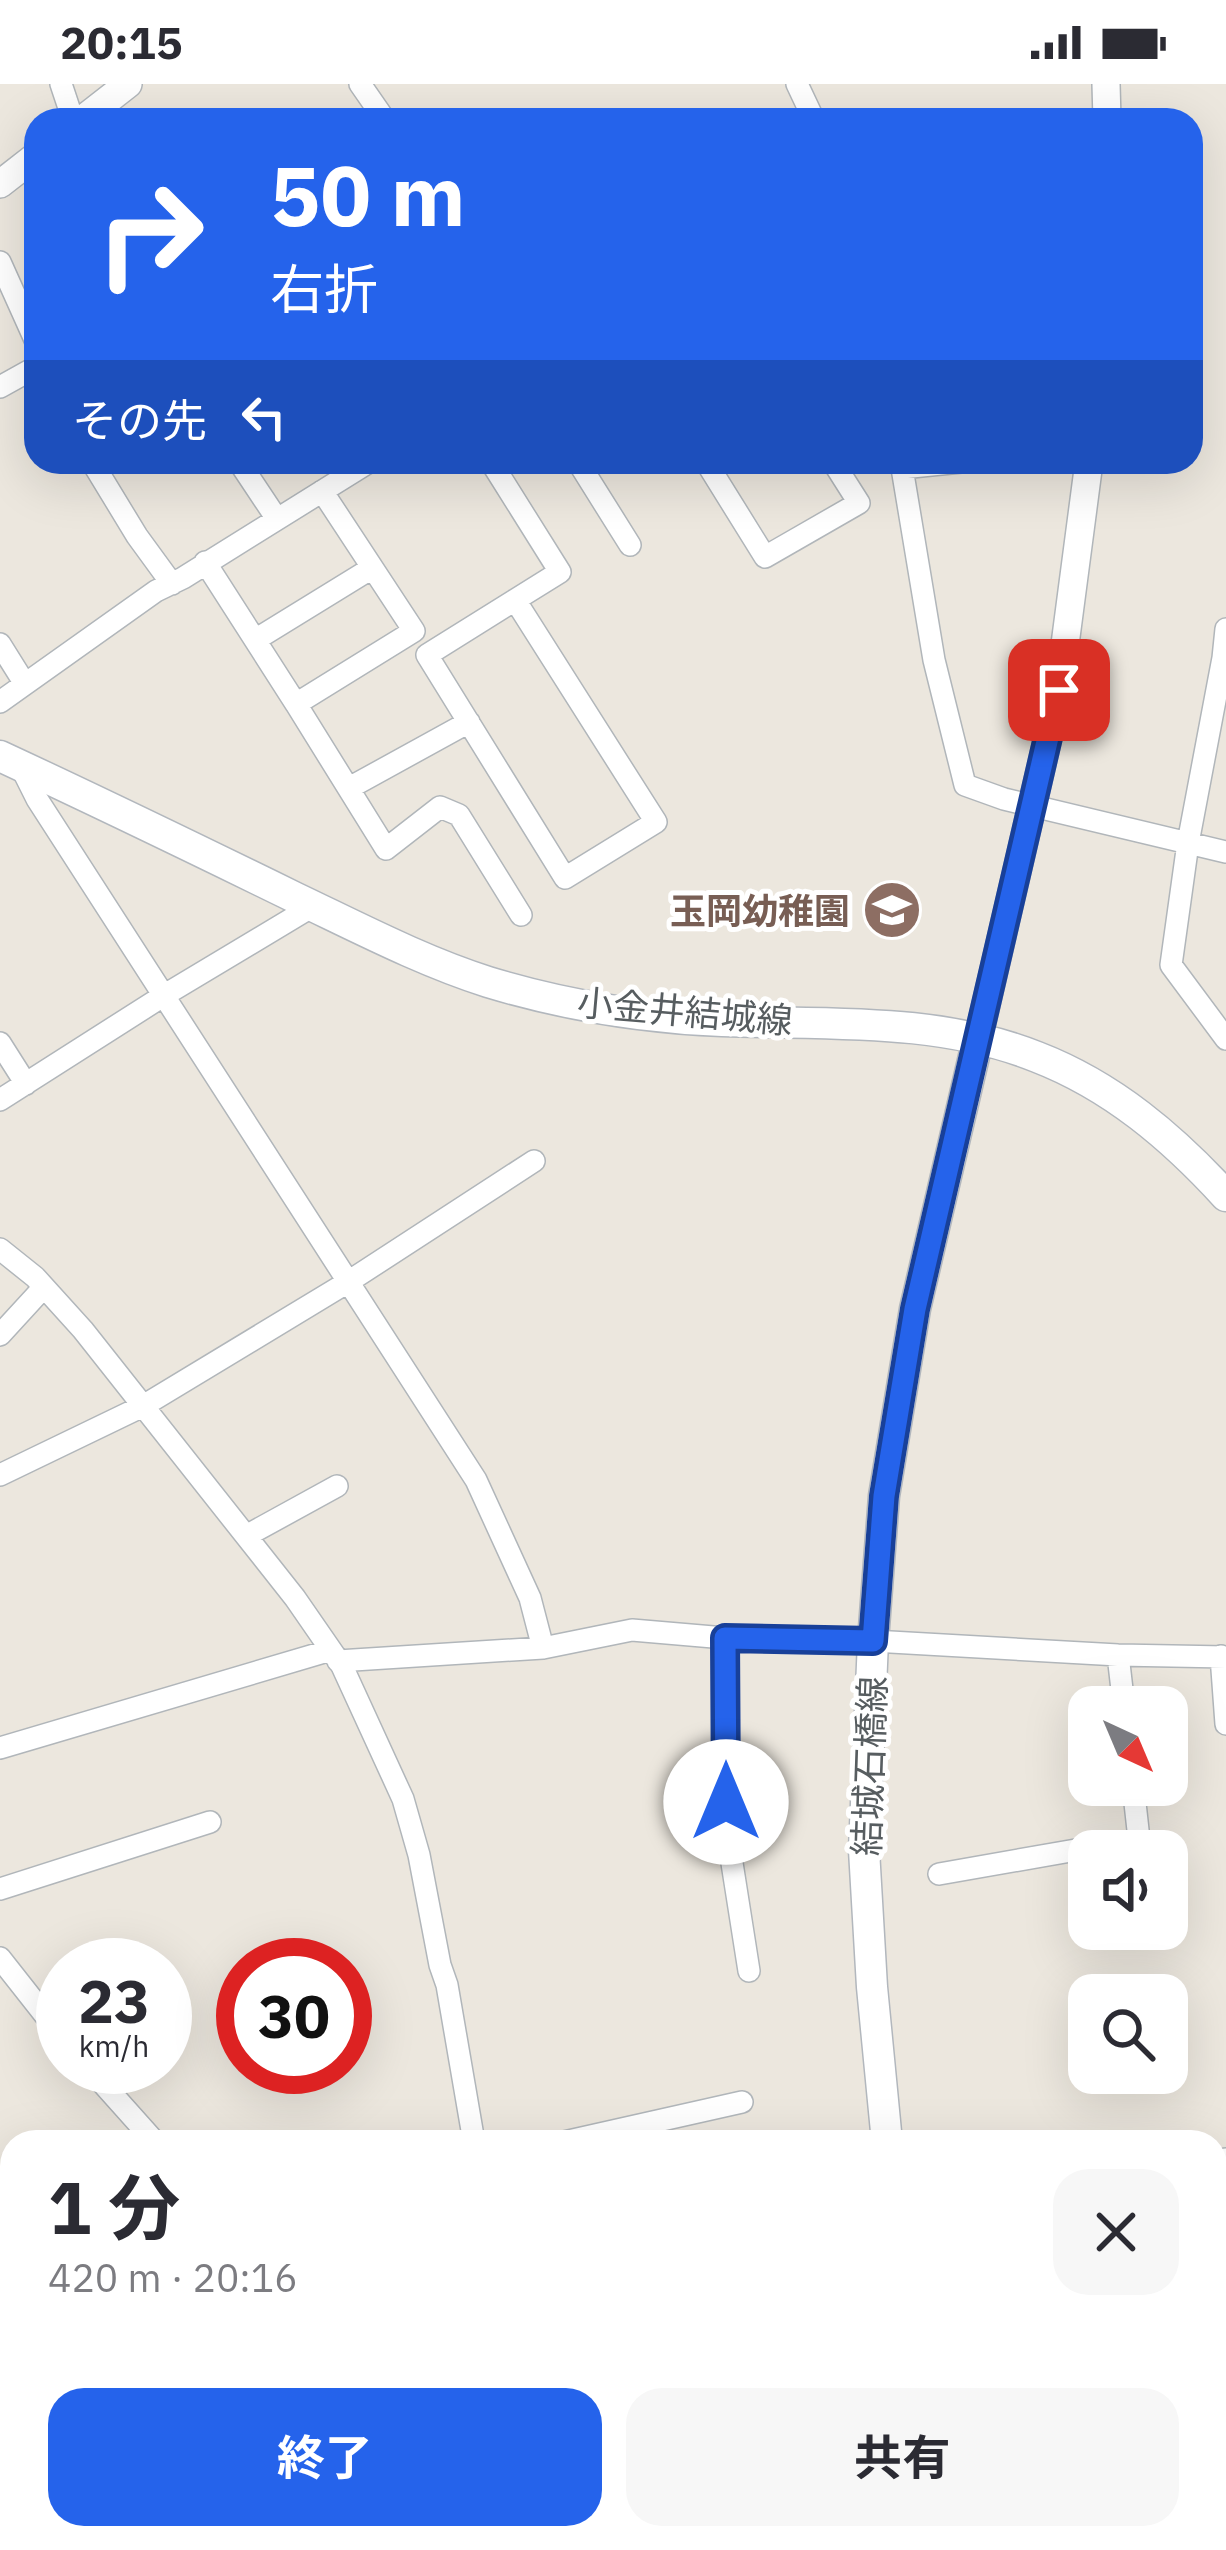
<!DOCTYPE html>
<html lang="ja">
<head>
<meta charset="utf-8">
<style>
  :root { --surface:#fff; --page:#f7f7f7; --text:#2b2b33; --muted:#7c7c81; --accent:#2563eb }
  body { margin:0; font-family:"IBM Plex Sans","Noto Sans JP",sans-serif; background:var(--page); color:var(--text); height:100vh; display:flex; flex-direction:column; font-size:45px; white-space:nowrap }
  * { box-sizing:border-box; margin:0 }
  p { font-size:39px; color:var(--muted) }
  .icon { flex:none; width:66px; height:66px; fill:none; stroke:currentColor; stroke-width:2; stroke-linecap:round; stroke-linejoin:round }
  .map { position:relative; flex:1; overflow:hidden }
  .side { position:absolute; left:0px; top:2046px; width:1227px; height:420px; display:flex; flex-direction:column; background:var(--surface); border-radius:36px 36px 0 0; box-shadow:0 12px 48px #0002 }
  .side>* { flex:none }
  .hud { position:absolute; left:24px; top:24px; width:1179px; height:366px; border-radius:36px; box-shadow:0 12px 48px #0002; background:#2563eb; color:#fff; overflow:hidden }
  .needle { width:78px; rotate:136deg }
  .buttons { position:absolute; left:1068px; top:1602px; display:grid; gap:24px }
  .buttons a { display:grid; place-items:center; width:120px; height:120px; border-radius:24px; background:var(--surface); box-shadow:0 12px 48px #0002; font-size:60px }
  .speed { position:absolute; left:36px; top:1854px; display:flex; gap:24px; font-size:60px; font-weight:700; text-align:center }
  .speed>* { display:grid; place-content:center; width:156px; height:156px; border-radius:50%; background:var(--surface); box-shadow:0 12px 48px #0002; line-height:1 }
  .speed small { font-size:30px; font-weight:400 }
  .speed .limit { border:18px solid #d22; background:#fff; color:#111 }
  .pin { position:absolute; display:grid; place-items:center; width:102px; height:102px; color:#fff; margin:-51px; border-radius:24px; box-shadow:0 6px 18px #0006 }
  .me { position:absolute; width:132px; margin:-66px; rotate:0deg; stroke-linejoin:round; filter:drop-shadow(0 0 9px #0008) }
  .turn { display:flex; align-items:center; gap:42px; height:252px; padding:0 48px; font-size:54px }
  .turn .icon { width:156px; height:156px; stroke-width:2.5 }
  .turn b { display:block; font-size:84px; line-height:102px }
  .then { display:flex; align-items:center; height:114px; padding:0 48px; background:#0003; gap:24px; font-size:45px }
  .round { display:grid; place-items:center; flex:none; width:126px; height:126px; border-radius:36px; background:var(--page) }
  .head { display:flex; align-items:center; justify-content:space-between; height:204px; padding:0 48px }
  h1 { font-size:72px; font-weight:700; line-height:90px }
  .button { display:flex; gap:24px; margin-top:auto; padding:24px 48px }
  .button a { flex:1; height:138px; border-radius:36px; background:var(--accent); color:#fff; font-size:48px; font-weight:700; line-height:138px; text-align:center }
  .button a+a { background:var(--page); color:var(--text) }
  .status { display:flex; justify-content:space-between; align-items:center; height:84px; padding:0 60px; background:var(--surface); direction:ltr }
  .status svg { height:33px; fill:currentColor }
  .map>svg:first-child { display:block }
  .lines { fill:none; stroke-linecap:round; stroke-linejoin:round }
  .stream { stroke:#9bdfff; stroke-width:6 }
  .minor-casing { stroke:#b1b6ba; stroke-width:24 }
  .tertiary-casing { stroke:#b1b6ba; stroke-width:30 }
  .secondary-casing { stroke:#b2b7bd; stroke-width:33 }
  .minor { stroke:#fff; stroke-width:21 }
  .tertiary { stroke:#fff; stroke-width:27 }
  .secondary { stroke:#fff; stroke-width:30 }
  .route-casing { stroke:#184099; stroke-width:30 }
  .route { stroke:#2563eb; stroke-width:21 }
  .labels { text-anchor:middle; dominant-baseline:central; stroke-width:10; stroke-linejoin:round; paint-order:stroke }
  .education-label { font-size:36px; font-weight:bold; fill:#785e54; stroke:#fff; text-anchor:end }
  .street-label { font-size:36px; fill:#575d60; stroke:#fff }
</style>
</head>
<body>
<div class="status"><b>20:15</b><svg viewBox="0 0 49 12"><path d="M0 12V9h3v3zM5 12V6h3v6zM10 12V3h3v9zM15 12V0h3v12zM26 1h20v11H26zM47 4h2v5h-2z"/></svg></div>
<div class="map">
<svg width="1226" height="2466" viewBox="0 0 1226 2466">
  <rect width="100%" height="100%" fill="#ece7de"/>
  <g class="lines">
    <path class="stream" d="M0,2111L12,2132
      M193,2454L199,2466"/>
    <g class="minor-casing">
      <path id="minor" d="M61,0L73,36
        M360,0L385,36
        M797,0L814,36
        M0,178L36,258
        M0,303L36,283
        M92,378L137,452L172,500
        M239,378L277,435
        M491,378L560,488L427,571L565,794L656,738L515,516
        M578,378L630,461
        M706,378L765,473L859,419L833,378
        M901,378L934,576L965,701L1004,715L1226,768
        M902,384L961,378
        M322,407L414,547L296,620L386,765L440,723L459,731L521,831
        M205,478L296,620
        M1226,545L1223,574L1188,759L1171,881L1226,955
        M255,556L372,484
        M0,560L25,600
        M0,618L156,507L183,494L369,378
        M20,681L37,715L476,1396L530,1514L543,1564
        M349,704L469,638
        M0,959L26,1000
        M0,1016L163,912L313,822
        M0,1165L35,1193L83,1246L295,1514L342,1582L403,1715L419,1771L440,1881L447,1901L474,2058
        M0,1251L44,1203
        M0,1391L143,1322L348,1198L534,1077
        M246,1452L337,1402
        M725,1554L726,1741L749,1887
        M1118,1571L1124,1623
        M1221,1572L1226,1640
        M338,1577L543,1564L632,1546L725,1554L873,1557L1118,1571L1226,1573
        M0,1664L331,1566
        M726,1718L761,1720
        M939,1790L1139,1755L1133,1701
        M0,1805L210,1738
        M0,1874L63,1954
        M88,1983L155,2058
        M564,2058L742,2018
        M0,2151L12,2174
        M166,2454L172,2466
        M537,2454L543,2466
        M600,2454L634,2458L660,2466"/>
    </g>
    <g class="tertiary-casing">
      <path id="tertiary" d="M1106,0L1107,36
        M82,36L128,0
        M0,100L36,72
        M978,955L1059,606L1089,378
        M1215,2083L1226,2078
        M344,2466L366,2454"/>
    </g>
    <g class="secondary-casing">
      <path id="secondary" d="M0,672C99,718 198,766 296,814C359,844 422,877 488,898C564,921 643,934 722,937C826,941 938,933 1037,973C1112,1002 1172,1053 1226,1112
        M887,2058L872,1903L864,1766L873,1557L884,1412L915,1225L978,955
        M940,2454L942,2466"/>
    </g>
    <use href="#minor" class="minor"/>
    <use href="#tertiary" class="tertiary"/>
    <use href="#secondary" class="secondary"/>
  </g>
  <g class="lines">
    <g class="route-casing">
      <path id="route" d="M726,1718L725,1554L873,1557L884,1412L915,1225L1059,606"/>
    </g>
    <use href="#route" class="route"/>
  </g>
  <defs>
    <g id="school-disc" transform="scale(3)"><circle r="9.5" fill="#8d6e63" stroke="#fff"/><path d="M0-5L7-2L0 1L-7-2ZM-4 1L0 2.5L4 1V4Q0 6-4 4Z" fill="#fff"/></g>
  </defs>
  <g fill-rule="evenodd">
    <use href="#school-disc" x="892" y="826"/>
  </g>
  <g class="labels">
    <g class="education-label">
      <text x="850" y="826">玉岡幼稚園</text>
    </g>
    <g class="street-label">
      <text transform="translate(685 927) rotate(5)">小金井結城線</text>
      <text transform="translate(869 1682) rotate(-88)">結城石橋線</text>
    </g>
  </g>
</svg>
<div class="buttons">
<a><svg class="needle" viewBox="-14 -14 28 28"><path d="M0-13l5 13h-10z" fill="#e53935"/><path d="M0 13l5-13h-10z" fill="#7c7c81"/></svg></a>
<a><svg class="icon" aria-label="sound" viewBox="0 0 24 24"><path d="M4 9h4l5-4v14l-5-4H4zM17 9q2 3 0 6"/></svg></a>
<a><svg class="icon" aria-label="search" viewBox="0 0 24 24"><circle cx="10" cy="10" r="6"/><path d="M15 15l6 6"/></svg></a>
</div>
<div class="speed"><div>23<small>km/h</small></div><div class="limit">30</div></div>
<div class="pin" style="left:1059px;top:606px;background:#d93025"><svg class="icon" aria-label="arrive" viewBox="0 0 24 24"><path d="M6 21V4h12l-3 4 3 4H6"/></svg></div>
<svg class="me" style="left:726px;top:1718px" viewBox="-20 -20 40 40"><circle r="19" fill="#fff"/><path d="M0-13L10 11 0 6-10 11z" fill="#2563eb"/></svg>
<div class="hud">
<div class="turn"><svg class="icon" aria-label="right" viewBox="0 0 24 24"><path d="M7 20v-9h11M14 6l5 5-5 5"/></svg><div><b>50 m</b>右折</div></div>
<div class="then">その先<svg class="icon" aria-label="left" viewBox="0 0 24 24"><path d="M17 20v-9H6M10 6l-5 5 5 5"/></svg></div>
</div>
<section class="side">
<div class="head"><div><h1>1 分</h1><p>420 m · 20:16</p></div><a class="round"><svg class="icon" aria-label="close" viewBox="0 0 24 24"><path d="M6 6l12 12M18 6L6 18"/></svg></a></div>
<div class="button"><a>終了</a><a>共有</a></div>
</section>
</div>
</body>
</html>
